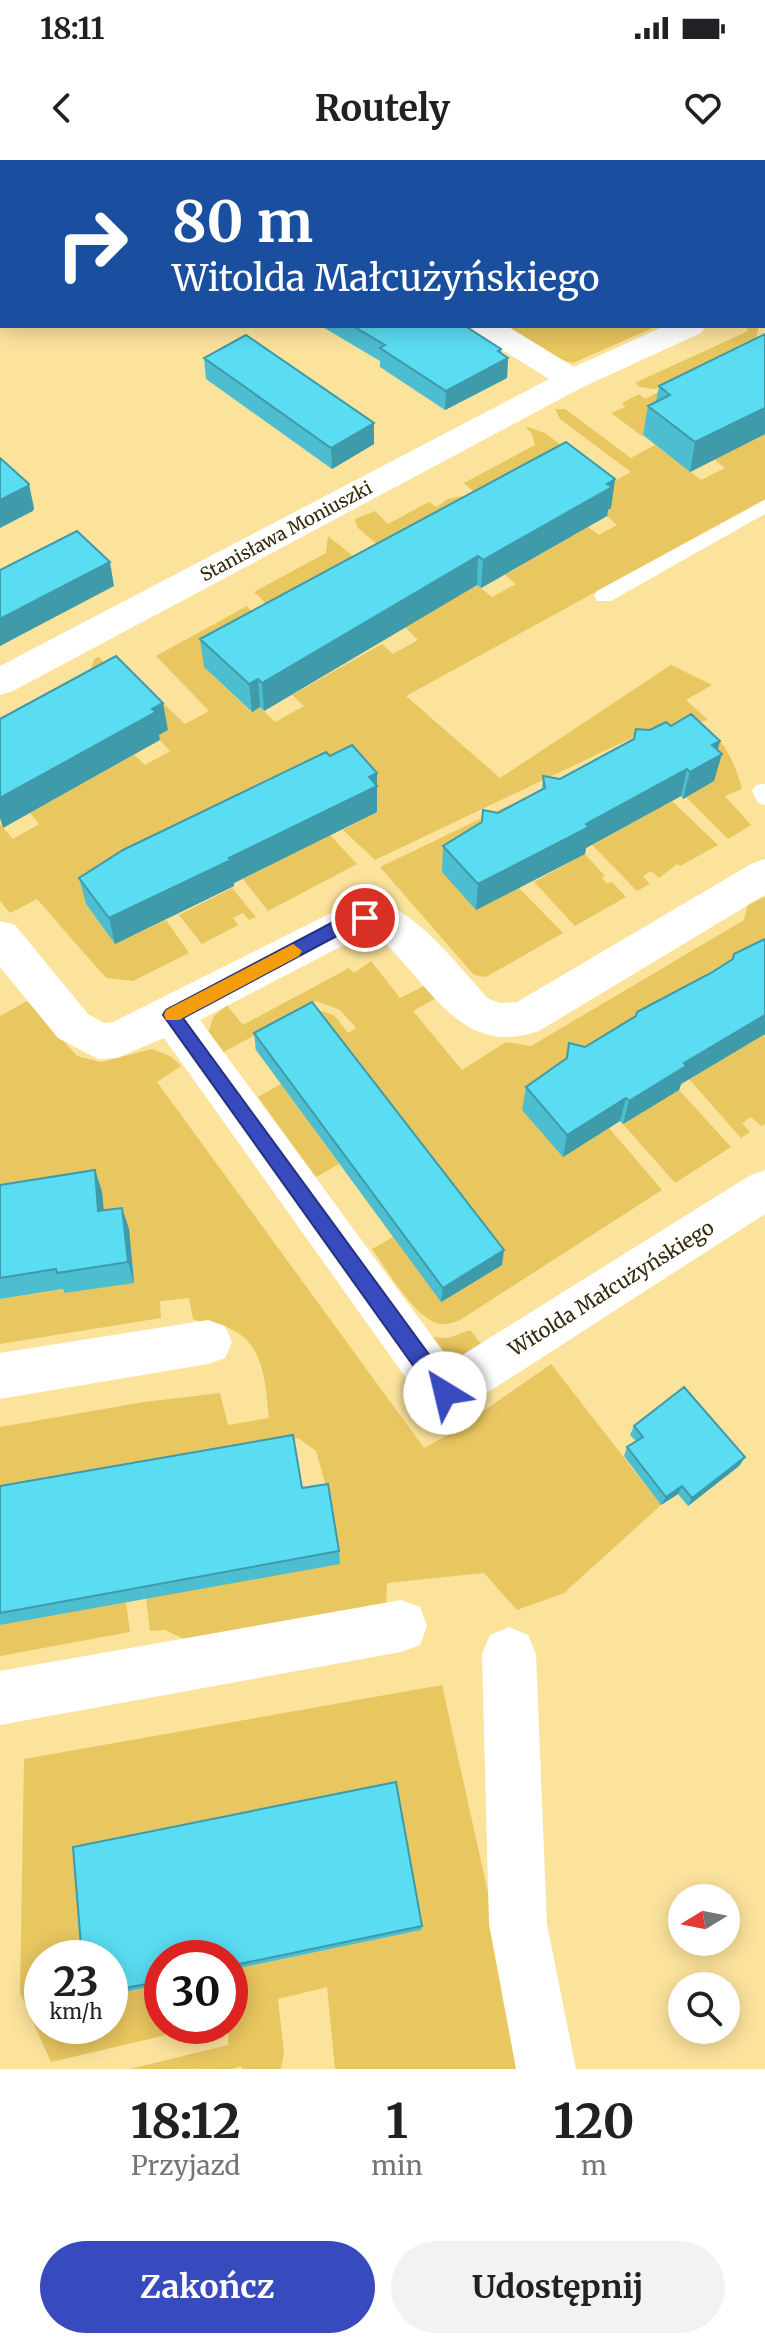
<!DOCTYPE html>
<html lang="pl">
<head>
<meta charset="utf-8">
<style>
  :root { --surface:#fff; --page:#f2f2f2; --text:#202124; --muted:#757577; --accent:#384bbe }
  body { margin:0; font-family:Merriweather,serif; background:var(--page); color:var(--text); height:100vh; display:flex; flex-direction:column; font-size:30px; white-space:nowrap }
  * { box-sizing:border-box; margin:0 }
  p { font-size:26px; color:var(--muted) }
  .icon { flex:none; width:44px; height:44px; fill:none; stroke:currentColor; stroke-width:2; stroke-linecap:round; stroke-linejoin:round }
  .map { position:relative; height:1909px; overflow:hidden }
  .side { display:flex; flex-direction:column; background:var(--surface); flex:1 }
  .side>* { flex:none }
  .top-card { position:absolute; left:0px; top:0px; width:766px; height:168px; box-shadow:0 4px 20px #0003; background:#1a4fa0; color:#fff; overflow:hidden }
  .needle { width:52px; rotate:260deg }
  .controls { position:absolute; left:668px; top:1724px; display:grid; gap:16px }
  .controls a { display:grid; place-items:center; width:72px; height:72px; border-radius:50%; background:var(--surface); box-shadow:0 4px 20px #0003; font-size:40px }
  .speed { position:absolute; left:24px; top:1780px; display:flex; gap:16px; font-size:40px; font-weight:700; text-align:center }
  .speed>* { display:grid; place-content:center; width:104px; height:104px; border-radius:50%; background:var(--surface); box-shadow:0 4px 20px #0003; line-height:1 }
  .speed small { font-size:20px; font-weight:400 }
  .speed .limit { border:12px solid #d22; background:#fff; color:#111 }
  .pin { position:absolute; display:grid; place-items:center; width:68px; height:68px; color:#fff; margin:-34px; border:4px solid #fff; border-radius:50%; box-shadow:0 2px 8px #0007 }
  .me { position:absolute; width:88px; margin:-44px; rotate:324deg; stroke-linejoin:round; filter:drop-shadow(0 0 6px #0008) }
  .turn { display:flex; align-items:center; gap:28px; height:168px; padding:0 40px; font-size:36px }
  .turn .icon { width:104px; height:104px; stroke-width:2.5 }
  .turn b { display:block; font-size:56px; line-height:68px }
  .eta { display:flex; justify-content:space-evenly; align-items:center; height:136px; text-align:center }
  .eta b { font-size:48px; font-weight:700; line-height:56px }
  .button { display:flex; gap:16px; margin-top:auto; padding:16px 40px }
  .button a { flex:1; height:92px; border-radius:48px; background:var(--accent); color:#fff; font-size:32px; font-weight:700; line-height:92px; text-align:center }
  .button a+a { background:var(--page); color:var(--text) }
  .status { display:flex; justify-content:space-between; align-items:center; height:56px; padding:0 40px; background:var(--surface); direction:ltr }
  .status svg { height:22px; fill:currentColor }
  header { display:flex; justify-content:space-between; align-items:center; height:104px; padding:0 40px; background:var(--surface); font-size:36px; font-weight:700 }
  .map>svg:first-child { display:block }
  .green { fill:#e8c660 }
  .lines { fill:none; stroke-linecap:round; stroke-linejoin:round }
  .service { fill:#fff; fill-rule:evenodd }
  .minor { fill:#fff; fill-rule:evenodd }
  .wall { fill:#4dbdd0 }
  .shaded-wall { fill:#3f9aa9 }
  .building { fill:#5adcf2; stroke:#3f9aa9; stroke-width:2 }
  .route { fill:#384bbe; stroke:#24317c; stroke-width:2 }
  .slow { fill:#f59e0b }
  .labels { text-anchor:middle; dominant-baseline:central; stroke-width:6; stroke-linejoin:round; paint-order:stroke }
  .far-street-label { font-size:18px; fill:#342a0d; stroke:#fff }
  .street-label { font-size:20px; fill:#342a0d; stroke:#fff }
</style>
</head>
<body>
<div class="status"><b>18:11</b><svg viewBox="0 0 49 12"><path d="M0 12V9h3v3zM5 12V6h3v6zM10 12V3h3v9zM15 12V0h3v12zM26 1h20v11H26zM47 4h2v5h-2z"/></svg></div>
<header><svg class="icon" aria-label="back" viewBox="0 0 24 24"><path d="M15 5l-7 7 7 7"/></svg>Routely<svg class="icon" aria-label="heart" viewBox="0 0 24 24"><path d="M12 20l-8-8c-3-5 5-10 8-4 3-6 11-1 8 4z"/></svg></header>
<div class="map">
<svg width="765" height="1909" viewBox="0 0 765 1909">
  <rect width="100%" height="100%" fill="#fce39c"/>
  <path class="green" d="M506,166H657L573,203L559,199Z
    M746,166H759L756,179L655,229L640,227L635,223L748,171Z
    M669,227L665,264L642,276L611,253L625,247L622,243L639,234L645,239Z
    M555,249H565L631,298L655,285L701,320L725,308L714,299L765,258V339L406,536L500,618L671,505L712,525L686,540L708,560L638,575L375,700L343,670L376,652L86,744L115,784L166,760L189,793L133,821L106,818L37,739L10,753L0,741V664L13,679L39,664L30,653L134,595L145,605L170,591L157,577L86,526L94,499L99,497L109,509L162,542L185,564L209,551L156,496L247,446L259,458L204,507L251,552L260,547L275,562L304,546L292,535L382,484L393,494L418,480L404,466L274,451L254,432L326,393L328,376L404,437L424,425L357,367L355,359L375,351L388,364L429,342L436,347L448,339L462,336L487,354L469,429L477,425L492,437L516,424L505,415L588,367L599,375L617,365L603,353L611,348L486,343L464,323L535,285L532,274L525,266L545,273L611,323L631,312L560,259Z
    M702,567C725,578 736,606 742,629L725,636L751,665L728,679L686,637L714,621L705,612L519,728L563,773L486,817L474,815L380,707L645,580Z
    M672,641L718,685L680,706L677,704L659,718L651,711L643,716L650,724L637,731L592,685Z
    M329,674L357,704L268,751L243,719Z
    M585,694L605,716L602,718L607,724L612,722L626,737L575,766L534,722Z
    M232,728L256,757L249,760L243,753L233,758L238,765L202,784L179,755Z
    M765,737V807L563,997L609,968L662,1030L460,1160C454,1162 447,1165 441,1164C416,1161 386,1108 372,1089L393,1077L254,887L318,850L334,855L348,873L356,868L340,850L317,841L222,893L207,875L214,856L227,845L243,865L349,808L354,813L371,801L400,838L426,825L438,837L413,851L462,910L506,882L531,886L744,760L748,744Z
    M27,841L77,896L101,902L152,889L170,896L181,906L157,922L424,1288L455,1271L551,1204L661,1345L564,1433L517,1450L484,1413L387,1423L386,1449L188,1481L165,1470L150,1471L146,1439L329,1337L316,1291L298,1278L0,1341V1267L144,1242L220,1233L228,1265L269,1258C265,1222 265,1180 224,1166C214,1163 204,1164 193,1159L189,1138L160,1141L161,1158L0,1184V1139L65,1129L66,1133L134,1122L0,1052V856Z
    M765,872V964L761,966L751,957L742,963L750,972L741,978L689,919Z
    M281,924L339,1004L316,1017L258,937Z
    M679,930L731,987L675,1023L623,964Z
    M470,1170L490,1195L464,1205L447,1200L432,1177L448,1178Z
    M126,1442L130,1472L0,1496V1465Z
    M442,1525L514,1850L516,1909H335L327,1827L278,1839L284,1893L281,1909H242L241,1906L231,1909H130L228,1885L230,1810L420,1770L90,1798H42V1866H110V1835L162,1824V1866H205L51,1902L20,1833L24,1599Z"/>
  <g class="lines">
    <path class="service" d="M765,340V354L611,441H597L594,436L597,431Z
      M765,624V645L758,643L752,631L756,625Z"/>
    <path class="minor" d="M75,0H106L107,2H76Z
      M381,0H411L380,2Z
      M529,0H560L561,2H530Z
      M764,110H765V128H764Z
      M471,166H507L574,207L665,166H705L701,173L583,227L13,531L0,535V506L549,219L475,173Z
      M765,699V735L539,871C471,895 440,843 400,799C390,788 381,775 365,774L200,860L451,1202L749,1016L765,1010V1054L462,1249L445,1256L428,1249L164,878L117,898L98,899L58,878L0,807V761L15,765L88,854L104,863L113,862L329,754C340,750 353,744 364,742C408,736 461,810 489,839L500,843L517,842L751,704Z
      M208,1160L225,1166L232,1182L225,1198L208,1204L0,1239V1193Z
      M401,1440L420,1447L427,1466L420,1485L401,1492L0,1565V1511Z
      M509,1467L528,1475L536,1494L547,1764L576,1909H516L489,1764L482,1494L490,1475Z"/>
  </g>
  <path class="wall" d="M625,0H700L699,2H629Z
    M321,166H465L501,189V193L508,198L507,218L445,250L380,207V201Z
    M765,174V274L690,312L643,275L648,246L656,242L659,226Z
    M204,198L374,263V284L332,309L206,219Z
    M615,319L611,348L608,350L607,356L481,428L477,425L264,551L260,547L252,552L204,507L200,479Z
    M671,566L720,581L717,590L714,621L683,639L681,636L586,688L585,694L476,750L442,712L443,686L482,662L542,629L543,616L560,619L650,570Z
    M330,596L377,613V652L234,723V726L115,784L86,744L79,718Z
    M765,779V874L681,924L679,930L623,964L620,961L563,997L522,950L526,927L566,898L569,883L585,887L711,813L732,799L734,794Z
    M254,873L502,1105L441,1142L256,890Z
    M95,1010L102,1032L103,1050L122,1048L129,1069L134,1123L65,1133L63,1129L0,1139V1025Z
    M634,1266L745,1297L739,1306L688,1346L678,1334L661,1345L624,1296L627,1287L636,1281L630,1275Z
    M0,1326L302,1328L339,1391L340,1404L0,1465Z
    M422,1766L421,1770L230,1810V1798H162V1824L110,1835V1798Z"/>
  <path class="shaded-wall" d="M679,0H700L699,2H676Z
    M501,189L500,202L508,198L507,218L445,250L446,231Z
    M765,248V274L690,312L695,282Z
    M374,263V284L332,309L331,288Z
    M615,319L611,348L608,350L607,356L481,428L483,400Z
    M29,324L34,348L33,351L0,368V340Z
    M478,396L477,425L264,551L262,523Z
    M110,402L114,426L0,486V459Z
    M258,519L260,547L252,552L249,524Z
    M163,543L168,570L159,575L160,580L3,668L0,658V638Z
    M720,581L716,597L722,594L714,621L683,639L690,612L712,585Z
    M687,609L681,636L586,688L585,694L476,750L478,724Z
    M377,613V652L234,723V726L115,784L109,758L229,698Z
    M765,855V874L681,924L679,930L623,964L629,941L684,903Z
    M626,938L620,961L563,997L567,975Z
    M95,1010L102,1032L106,1072L98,1051Z
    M122,1048L129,1069L134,1123L128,1102Z
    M504,1090L502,1105L441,1142L443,1128Z
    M745,1297L739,1306L688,1346L692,1338Z
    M682,1326L678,1334L661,1345L666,1337Z"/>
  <path class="building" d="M160,0H234L237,2H163Z
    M446,0H520L516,2H443Z
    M656,0H679L676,2H660Z
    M765,41V71L764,70Z
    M353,166H465L501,189L498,191L508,198L446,231L380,188L385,185Z
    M765,174V248L695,282L648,246L670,235L659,226Z
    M246,175L374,263L331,288L204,198Z
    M566,282L615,319L607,324L612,327L483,400L478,396L262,523L258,519L249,524L200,479Z
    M0,298L29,324L28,326L0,340Z
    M77,371L110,402L0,459V410Z
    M116,496L163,543L152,549L156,552L0,638V559Z
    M691,554L720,581L712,585L722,594L690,612L687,609L586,664L589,667L478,724L443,686L482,662L483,650L498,653L545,628L543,616L560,619L634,579L636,569L650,570L666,562L671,566Z
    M352,585L377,613L369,617L377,626L229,698L231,700L109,758L79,718L123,690L326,592L330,596Z
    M765,779V855L684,903L686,906L629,941L626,938L567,975L526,927L567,898L569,883L585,887L636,856L637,852L711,813L733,799L734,794Z
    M312,842L504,1090L443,1128L254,873Z
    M95,1010L98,1051L122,1048L128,1102L57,1113L56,1109L0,1118V1025Z
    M684,1227L745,1297L692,1338L682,1326L666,1337L627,1287L643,1277L634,1266Z
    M293,1275L302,1328L328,1324L339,1391L0,1453V1326Z
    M396,1622L422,1766L230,1806V1798H162V1821L110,1831V1798H82L73,1687Z"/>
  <path class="route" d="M365,752L373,758L371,763L348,770L183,858L452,1226L455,1233L452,1239L445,1242L437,1239L163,855L166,850L337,760Z"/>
  <path class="slow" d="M293,784L302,791L299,796L179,860H166L164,855L166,850Z"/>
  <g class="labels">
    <g class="far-street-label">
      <text transform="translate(286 371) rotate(-28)">Stanisława Moniuszki</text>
    </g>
    <g class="street-label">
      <text transform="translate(611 1128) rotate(-32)">Witolda Małcużyńskiego</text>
    </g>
  </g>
</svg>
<div class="controls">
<a><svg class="needle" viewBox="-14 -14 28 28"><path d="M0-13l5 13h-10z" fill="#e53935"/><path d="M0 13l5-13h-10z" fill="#757577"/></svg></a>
<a><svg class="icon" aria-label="search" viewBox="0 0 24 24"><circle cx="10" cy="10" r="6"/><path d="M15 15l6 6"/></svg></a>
</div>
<div class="speed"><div>23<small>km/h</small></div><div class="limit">30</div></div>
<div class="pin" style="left:365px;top:758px;background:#d93025"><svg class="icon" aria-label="arrive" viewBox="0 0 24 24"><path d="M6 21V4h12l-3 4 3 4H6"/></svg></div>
<svg class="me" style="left:445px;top:1233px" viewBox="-20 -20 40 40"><circle r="19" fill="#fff"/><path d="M0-13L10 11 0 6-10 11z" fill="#384bbe"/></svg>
<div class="top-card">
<div class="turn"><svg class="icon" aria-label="right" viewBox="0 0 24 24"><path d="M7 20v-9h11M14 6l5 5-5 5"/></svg><div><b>80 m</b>Witolda Małcużyńskiego</div></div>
</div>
</div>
<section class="side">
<div class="eta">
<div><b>18:12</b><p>Przyjazd</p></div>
<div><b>1</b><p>min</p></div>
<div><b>120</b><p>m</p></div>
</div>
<div class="button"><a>Zakończ</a><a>Udostępnij</a></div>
</section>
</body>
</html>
